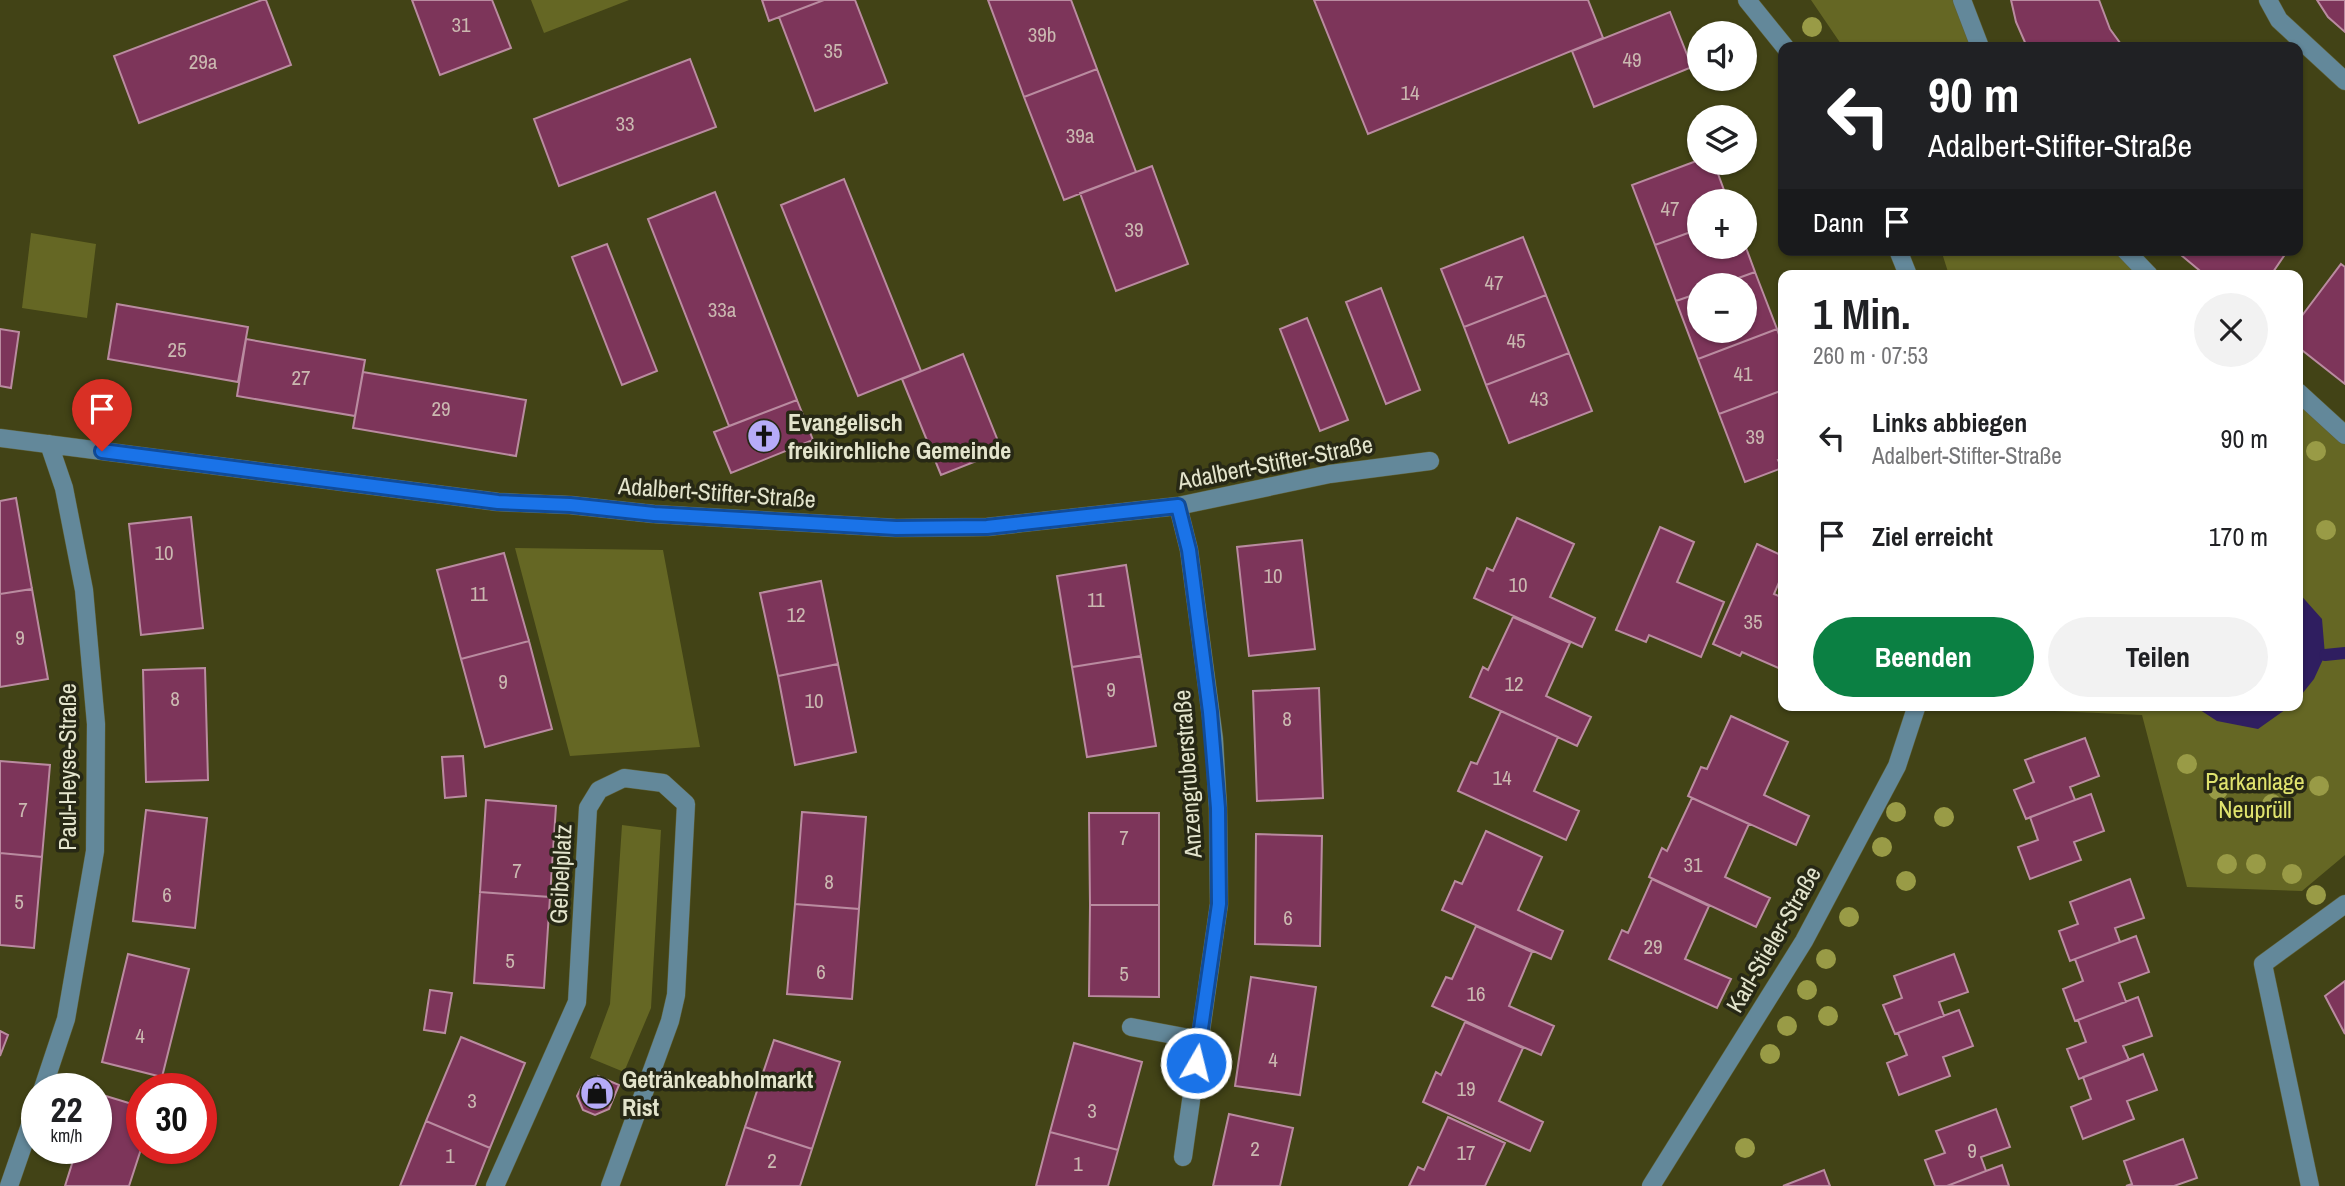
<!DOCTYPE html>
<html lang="de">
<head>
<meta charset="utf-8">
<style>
  :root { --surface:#fff; --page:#f2f2f2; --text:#202124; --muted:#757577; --accent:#0b8043 }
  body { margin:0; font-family:"Archivo Narrow",sans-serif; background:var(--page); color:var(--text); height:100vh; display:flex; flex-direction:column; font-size:26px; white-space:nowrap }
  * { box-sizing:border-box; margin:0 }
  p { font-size:23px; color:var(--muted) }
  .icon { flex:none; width:38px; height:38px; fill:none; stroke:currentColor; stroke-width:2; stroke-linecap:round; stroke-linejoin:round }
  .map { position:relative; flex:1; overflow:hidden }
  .side { position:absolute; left:1778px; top:270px; width:525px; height:441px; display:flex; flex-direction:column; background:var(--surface); border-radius:14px; box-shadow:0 2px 5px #0004 }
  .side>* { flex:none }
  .hud { position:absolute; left:1778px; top:42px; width:525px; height:214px; border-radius:14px; box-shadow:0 2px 5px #0004; background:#202124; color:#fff; overflow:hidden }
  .controls { position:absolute; left:1687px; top:21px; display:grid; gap:14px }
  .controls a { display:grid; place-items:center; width:70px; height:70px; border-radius:50%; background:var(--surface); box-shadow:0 2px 5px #0004; font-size:35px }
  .speed { position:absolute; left:21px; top:1073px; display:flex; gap:14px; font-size:35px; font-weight:700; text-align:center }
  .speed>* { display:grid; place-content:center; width:91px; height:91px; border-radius:50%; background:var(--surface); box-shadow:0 2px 5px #0004; line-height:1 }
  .speed small { font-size:18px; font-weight:400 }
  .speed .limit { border:10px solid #d22; background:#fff; color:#111 }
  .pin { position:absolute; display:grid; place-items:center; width:60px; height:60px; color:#fff; margin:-72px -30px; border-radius:50% 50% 50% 0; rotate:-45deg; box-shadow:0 0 7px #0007 }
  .pin .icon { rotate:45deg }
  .me { position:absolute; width:77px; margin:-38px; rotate:8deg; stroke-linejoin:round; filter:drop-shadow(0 0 5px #0008) }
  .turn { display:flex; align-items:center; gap:24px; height:147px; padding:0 35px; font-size:32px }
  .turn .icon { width:91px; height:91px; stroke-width:2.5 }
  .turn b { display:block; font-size:49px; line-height:60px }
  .then { display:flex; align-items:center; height:66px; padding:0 35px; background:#0003; gap:14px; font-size:26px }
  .round { display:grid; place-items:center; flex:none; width:74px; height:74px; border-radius:37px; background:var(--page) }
  .head { display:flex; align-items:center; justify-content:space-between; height:119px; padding:0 35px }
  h1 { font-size:42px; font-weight:700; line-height:52px }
  .action { display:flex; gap:14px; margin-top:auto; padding:14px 35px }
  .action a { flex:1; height:80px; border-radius:42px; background:var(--accent); color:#fff; font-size:28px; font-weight:700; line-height:80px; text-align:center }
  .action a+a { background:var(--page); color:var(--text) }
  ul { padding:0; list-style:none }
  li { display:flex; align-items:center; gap:21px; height:98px; padding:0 35px }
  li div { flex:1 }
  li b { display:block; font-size:26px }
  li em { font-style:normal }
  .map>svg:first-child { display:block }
  .green { fill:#656724 }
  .water { fill:#2f1e60 }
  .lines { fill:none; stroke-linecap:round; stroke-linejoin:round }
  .stream { stroke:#2f1e60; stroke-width:12 }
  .building { fill:#7d355a; stroke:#ba8ba0; stroke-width:2 }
  .minor-casing { stroke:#5f6037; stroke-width:19 }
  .minor { stroke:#63889a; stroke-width:18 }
  .tree { fill:#999b46 }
  .route-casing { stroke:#114b97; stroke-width:18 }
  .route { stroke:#1a73e8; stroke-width:12 }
  .labels { text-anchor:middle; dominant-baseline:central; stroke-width:7; stroke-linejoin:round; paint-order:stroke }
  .number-label { font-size:21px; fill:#cab8b0 }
  .poi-label { font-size:24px; font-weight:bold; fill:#e3e4cc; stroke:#272815; text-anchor:start }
  .street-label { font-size:24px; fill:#e3e4cc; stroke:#272815 }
  .park-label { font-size:24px; fill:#e0e36e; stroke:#272815 }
</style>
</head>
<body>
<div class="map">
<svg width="2345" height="1186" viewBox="0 0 2345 1186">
  <rect width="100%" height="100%" fill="#424316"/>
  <path class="green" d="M531,0H629L544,33Z
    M1811,0H1969L1988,47H1843Z
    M31,233L96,244L87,318L22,308Z
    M1941,250H2138L2160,275H1949Z
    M2298,384L2345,422V855L2302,891L2187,887L2142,715L1968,707L2298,705Z
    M515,548L663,550L700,747L570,756Z
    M622,825L661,830L651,1008L624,1072L590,1058L610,1004Z"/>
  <path class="water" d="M2298,592L2322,619L2325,655L2314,679L2298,699Z
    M2292,705L2258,729L2217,721L2194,706Z"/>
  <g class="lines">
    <path class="stream" d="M2325,655L2345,653"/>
  </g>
  <path class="building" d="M262,0H266L291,65L139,123L114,56Z
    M412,0H492L511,48L440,75Z
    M762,0H824L769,21Z
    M824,0H855L887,83L815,111L779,17Z
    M988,0H1071L1097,69L1024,97Z
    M1314,0H1588L1603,38L1368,134Z
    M2011,0H2099L2110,29L2123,47H2027L2016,22Z
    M2317,0H2345V32L2328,17Z
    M1670,12L1692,67L1594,107L1572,51Z
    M690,59L716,127L559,186L534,119Z
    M1097,69L1136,172L1064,200L1024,97Z
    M1699,160V163H1714L1728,201H1699V229L1655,245L1632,185Z
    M1152,166L1188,264L1116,291L1080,193Z
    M844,179L921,371L858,396L781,205Z
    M715,192L797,400L729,426L648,219Z
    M1699,229V247L1745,245L1755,272L1719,285H1699V293L1676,301L1655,245Z
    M1523,237L1546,295L1464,327L1441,269Z
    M607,244L657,371L622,385L572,257Z
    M2175,250H2288L2271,275H2205Z
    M2341,264L2345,267V384L2298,347V321Z
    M1755,272L1777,329L1698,359L1676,301L1699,293V331H1745V285H1719Z
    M1381,288L1420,390L1386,404L1346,302Z
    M1546,295L1569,353L1486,385L1464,327Z
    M117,304L248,327L238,382L108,359Z
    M1307,318L1348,420L1320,431L1280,329Z
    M0,329L19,332L11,388L0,386Z
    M1777,329L1783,346V390L1719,414L1698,359Z
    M246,339L365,360L355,416L237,396Z
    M1569,353L1592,411L1509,443L1486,385Z
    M963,354L1002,451L941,475L902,379Z
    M363,372L526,400L516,456L353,428Z
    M1783,390V458L1778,460L1782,468L1745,482L1719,414Z
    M797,400L813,440L731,473L714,432Z
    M16,498L32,589L0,594V501Z
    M191,517L203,628L141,635L129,524Z
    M1517,518L1574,544L1550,597L1595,618L1582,647L1474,598L1487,568L1493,571Z
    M1660,527L1694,542L1677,582L1724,602L1701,657L1649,635L1646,642L1616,630Z
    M1302,540L1315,649L1249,656L1237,547Z
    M1757,544L1783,556V573L1774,594L1783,598V670L1742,652L1740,656L1713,644Z
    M504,553L529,641L461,659L437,570Z
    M1126,565L1141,656L1072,667L1057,576Z
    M821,581L838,664L778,676L760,593Z
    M32,589L48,679L0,687V594Z
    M1513,617L1570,643L1546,696L1591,717L1577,746L1470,697L1483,667L1488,670Z
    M529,641L552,729L485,747L461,659Z
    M1141,656L1156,746L1087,757L1072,667Z
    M838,664L856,752L795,765L778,676Z
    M205,668L208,780L146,782L143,670Z
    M1319,688L1323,798L1257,801L1253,691Z
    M1501,711L1558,737L1534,791L1579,811L1566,840L1458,791L1471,762L1477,764Z
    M1731,716L1788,742L1764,795L1809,816L1796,845L1688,796L1701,767L1707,769Z
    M2085,738L2099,776L2070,787L2075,800L2026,819L2014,790L2034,782L2025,760Z
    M463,756L466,796L445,798L442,757Z
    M0,761L50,765L42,857L0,853Z
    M2091,794L2104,831L2074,842L2081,860L2030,879L2018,847L2038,840L2030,817Z
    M1692,798L1749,824L1725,877L1770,898L1756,927L1649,877L1662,848L1667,851Z
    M486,800L556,806L550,897L480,892Z
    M146,810L207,818L195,928L133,921Z
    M802,812L866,817L859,909L795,904Z
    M1089,813H1159V905H1090Z
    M1486,831L1542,857L1518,910L1563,931L1551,959L1442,910L1455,881L1462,884Z
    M1256,834L1322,836L1320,946L1255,944Z
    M0,853L42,857L34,948L0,945Z
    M1652,879L1709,906L1685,959L1731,979L1717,1008L1609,959L1622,930L1628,933Z
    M2130,879L2144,918L2115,928L2120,942L2070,961L2059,931L2078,924L2070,902Z
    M480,892L550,897L544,988L474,983Z
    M795,904L859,909L852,999L787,994Z
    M1090,905H1159V997L1089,996Z
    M1476,926L1532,952L1509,1006L1554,1026L1541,1055L1432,1006L1446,977L1452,979Z
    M2136,936L2149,972L2119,983L2126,1002L2075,1021L2063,989L2083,981L2075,959Z
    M128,954L189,969L162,1077L102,1062Z
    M1954,954L1968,992L1939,1002L1944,1016L1895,1034L1883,1005L1902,998L1894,976Z
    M1251,977L1316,987L1300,1095L1235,1086Z
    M2345,981V1034L2325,996Z
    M430,990L452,993L445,1033L424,1030Z
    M2138,997L2152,1036L2123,1046L2129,1060L2079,1079L2067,1049L2086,1042L2078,1020Z
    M1959,1010L1973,1046L1943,1057L1950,1076L1899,1095L1887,1063L1907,1055L1898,1033Z
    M1465,1022L1523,1048L1499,1101L1543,1122L1530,1151L1423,1102L1436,1072L1441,1075Z
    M0,1031L8,1035L0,1056Z
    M461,1037L525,1063L490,1148L426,1121Z
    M774,1040L840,1062L812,1149L745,1127Z
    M1074,1043L1142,1062L1118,1150L1050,1132Z
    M2143,1054L2157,1090L2127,1101L2134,1119L2083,1139L2071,1107L2091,1099L2083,1077Z
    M598,1076L619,1085L609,1109L595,1115L583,1110L577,1096L582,1086L590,1091Z
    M96,1093L142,1107V1146L129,1186H65L77,1148H96Z
    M1996,1109L2010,1147L1981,1157L1986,1171L1947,1186H1935L1925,1160L1945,1153L1936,1131Z
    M1229,1114L1293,1128L1280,1186H1213Z
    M1448,1117L1505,1143L1485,1186H1409L1418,1167L1424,1170Z
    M426,1121L490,1148L475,1186H400Z
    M745,1127L812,1149L800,1186H726Z
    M1050,1132L1118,1150L1108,1186H1036Z
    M2183,1139L2197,1178L2174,1186H2126L2132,1184L2124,1161Z
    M2002,1165L2009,1186H1947L1986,1171Z
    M1824,1170L1830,1186H1783Z"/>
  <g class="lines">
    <g class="minor-casing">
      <path id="minor" d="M1747,0L1785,47
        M1962,0L1980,47
        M2268,0L2279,20L2345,81
        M1898,250L1908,275
        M2125,250L2149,275
        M2298,392L2345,435
        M0,438L498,502L570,505L654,514L896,528L987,527L1178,506L1330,474L1430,461
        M1178,506L1189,550L1214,739L1218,808L1219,904L1183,1157
        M1131,1027L1200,1040
        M43,1088L66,1019L95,851L96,724L84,590L64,488L49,444
        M9,1186L37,1105
        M495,1186L577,1002L588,808L599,790L624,778L663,783L686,804L676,995L670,1021L610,1186
        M1651,1186L1804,941L1897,766L1917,705
        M2310,1186L2263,964L2345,904"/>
    </g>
    <use href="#minor" class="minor"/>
  </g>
  <g class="tree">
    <circle cx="1812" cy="27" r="10"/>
    <circle cx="2316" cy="451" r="10"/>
    <circle cx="2326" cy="530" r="10"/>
    <circle cx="2187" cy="764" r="10"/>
    <circle cx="2319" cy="786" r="10"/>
    <circle cx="2218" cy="790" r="10"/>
    <circle cx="2272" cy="804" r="10"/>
    <circle cx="1896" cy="812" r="10"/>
    <circle cx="1944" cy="817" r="10"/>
    <circle cx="1882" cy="847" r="10"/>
    <circle cx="2227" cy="864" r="10"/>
    <circle cx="2256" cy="864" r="10"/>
    <circle cx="2292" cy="874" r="10"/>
    <circle cx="1906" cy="881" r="10"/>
    <circle cx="2316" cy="895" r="10"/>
    <circle cx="1849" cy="917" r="10"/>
    <circle cx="1826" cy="959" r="10"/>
    <circle cx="1807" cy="990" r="10"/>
    <circle cx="1828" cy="1016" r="10"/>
    <circle cx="1787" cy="1026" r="10"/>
    <circle cx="1770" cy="1054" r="10"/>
    <circle cx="1745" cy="1148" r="10"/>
  </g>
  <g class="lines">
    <g class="route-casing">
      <path id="route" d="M102,451L498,502L570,505L654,514L896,528L987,527L1178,506L1189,550L1210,712L1218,808L1219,904L1196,1063"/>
    </g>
    <use href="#route" class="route"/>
  </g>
  <defs>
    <g id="church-disc" transform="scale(1.75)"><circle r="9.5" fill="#b6abf8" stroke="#272815"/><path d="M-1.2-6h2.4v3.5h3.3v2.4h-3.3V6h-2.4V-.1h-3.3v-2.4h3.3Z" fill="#111"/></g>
    <g id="shop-disc" transform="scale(1.75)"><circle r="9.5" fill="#b6abf8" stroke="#272815"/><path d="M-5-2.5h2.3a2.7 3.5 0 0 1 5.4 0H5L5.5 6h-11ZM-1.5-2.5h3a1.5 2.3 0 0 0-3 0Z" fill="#111"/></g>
  </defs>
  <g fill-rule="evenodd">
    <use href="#church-disc" x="764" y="436"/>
    <use href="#shop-disc" x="597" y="1093"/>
  </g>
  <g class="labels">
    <g class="number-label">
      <text x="461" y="24">31</text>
      <text x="1042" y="34">39b</text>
      <text x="833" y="50">35</text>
      <text x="1632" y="59">49</text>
      <text x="203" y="61">29a</text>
      <text x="1410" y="92">14</text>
      <text x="625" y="123">33</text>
      <text x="1080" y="135">39a</text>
      <text x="1670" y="208">47</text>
      <text x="1134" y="229">39</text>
      <text x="1494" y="282">47</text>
      <text x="722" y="309">33a</text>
      <text x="1516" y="340">45</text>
      <text x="177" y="349">25</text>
      <text x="1743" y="373">41</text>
      <text x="301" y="377">27</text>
      <text x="1539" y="398">43</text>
      <text x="441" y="408">29</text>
      <text x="1755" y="436">39</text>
      <text x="164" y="552">10</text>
      <text x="1273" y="575">10</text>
      <text x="1518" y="584">10</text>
      <text x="479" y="593">11</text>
      <text x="1096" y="599">11</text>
      <text x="796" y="614">12</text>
      <text x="1753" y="621">35</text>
      <text x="20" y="637">9</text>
      <text x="503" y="681">9</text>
      <text x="1514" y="683">12</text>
      <text x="1111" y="689">9</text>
      <text x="175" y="698">8</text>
      <text x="814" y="700">10</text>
      <text x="1287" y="718">8</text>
      <text x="1502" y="777">14</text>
      <text x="23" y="809">7</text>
      <text x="1124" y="837">7</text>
      <text x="1693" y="864">31</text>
      <text x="517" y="870">7</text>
      <text x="829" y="881">8</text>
      <text x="167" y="894">6</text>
      <text x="19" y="901">5</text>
      <text x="1288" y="917">6</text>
      <text x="1653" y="946">29</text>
      <text x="510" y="960">5</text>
      <text x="821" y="971">6</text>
      <text x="1124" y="973">5</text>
      <text x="1476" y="993">16</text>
      <text x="140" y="1035">4</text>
      <text x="1273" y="1059">4</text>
      <text x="1466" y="1088">19</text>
      <text x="472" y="1100">3</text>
      <text x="1092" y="1110">3</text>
      <text x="1255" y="1148">2</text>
      <text x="1972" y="1150">9</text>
      <text x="1466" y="1152">17</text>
      <text x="450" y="1155">1</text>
      <text x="772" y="1160">2</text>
      <text x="1078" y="1163">1</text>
    </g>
    <g class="poi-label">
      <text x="788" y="422">Evangelisch<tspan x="788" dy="28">freikirchliche Gemeinde</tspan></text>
      <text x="622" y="1079">Getränkeabholmarkt<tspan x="622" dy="28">Rist</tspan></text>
    </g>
    <g class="street-label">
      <text transform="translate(1275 462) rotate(-11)">Adalbert-Stifter-Straße</text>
      <text transform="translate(717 492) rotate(4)">Adalbert-Stifter-Straße</text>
      <text transform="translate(67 767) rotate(-90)">Paul-Heyse-Straße</text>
      <text transform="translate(1187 774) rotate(-94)">Anzengruberstraße</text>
      <text transform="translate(560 874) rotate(-87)">Geibelplatz</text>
      <text transform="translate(1773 939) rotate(-60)">Karl-Stieler-Straße</text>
    </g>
    <g class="park-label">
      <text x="2255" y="781">Parkanlage<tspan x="2255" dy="28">Neuprüll</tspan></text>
    </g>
  </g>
</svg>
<div class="controls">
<a><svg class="icon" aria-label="sound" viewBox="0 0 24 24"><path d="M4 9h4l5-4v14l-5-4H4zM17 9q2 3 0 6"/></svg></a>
<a><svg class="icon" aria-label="layers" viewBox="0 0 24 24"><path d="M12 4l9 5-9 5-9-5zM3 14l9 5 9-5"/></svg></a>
<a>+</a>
<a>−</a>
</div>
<div class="speed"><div>22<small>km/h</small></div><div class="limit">30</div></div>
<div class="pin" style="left:102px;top:451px;background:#d93025"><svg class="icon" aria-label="arrive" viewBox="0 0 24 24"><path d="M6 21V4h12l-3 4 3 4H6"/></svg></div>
<svg class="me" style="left:1196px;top:1063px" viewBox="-20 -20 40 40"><circle r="17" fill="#1a73e8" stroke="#fff" stroke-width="3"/><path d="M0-11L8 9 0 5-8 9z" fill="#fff"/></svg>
<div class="hud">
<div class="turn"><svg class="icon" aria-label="left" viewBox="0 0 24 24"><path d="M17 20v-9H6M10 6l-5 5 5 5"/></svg><div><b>90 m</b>Adalbert-Stifter-Straße</div></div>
<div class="then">Dann<svg class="icon" aria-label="arrive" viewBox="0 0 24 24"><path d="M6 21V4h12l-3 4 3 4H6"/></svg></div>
</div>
<section class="side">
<div class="head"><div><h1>1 Min.</h1><p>260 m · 07:53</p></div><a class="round"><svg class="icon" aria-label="close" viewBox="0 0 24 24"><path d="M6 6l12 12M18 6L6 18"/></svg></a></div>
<ul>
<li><svg class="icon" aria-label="left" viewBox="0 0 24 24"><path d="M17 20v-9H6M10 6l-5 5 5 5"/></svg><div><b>Links abbiegen</b><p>Adalbert-Stifter-Straße</p></div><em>90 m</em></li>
<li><svg class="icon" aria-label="arrive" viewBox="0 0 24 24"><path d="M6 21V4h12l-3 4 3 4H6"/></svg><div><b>Ziel erreicht</b></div><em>170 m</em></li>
</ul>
<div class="action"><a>Beenden</a><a>Teilen</a></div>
</section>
</div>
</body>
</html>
